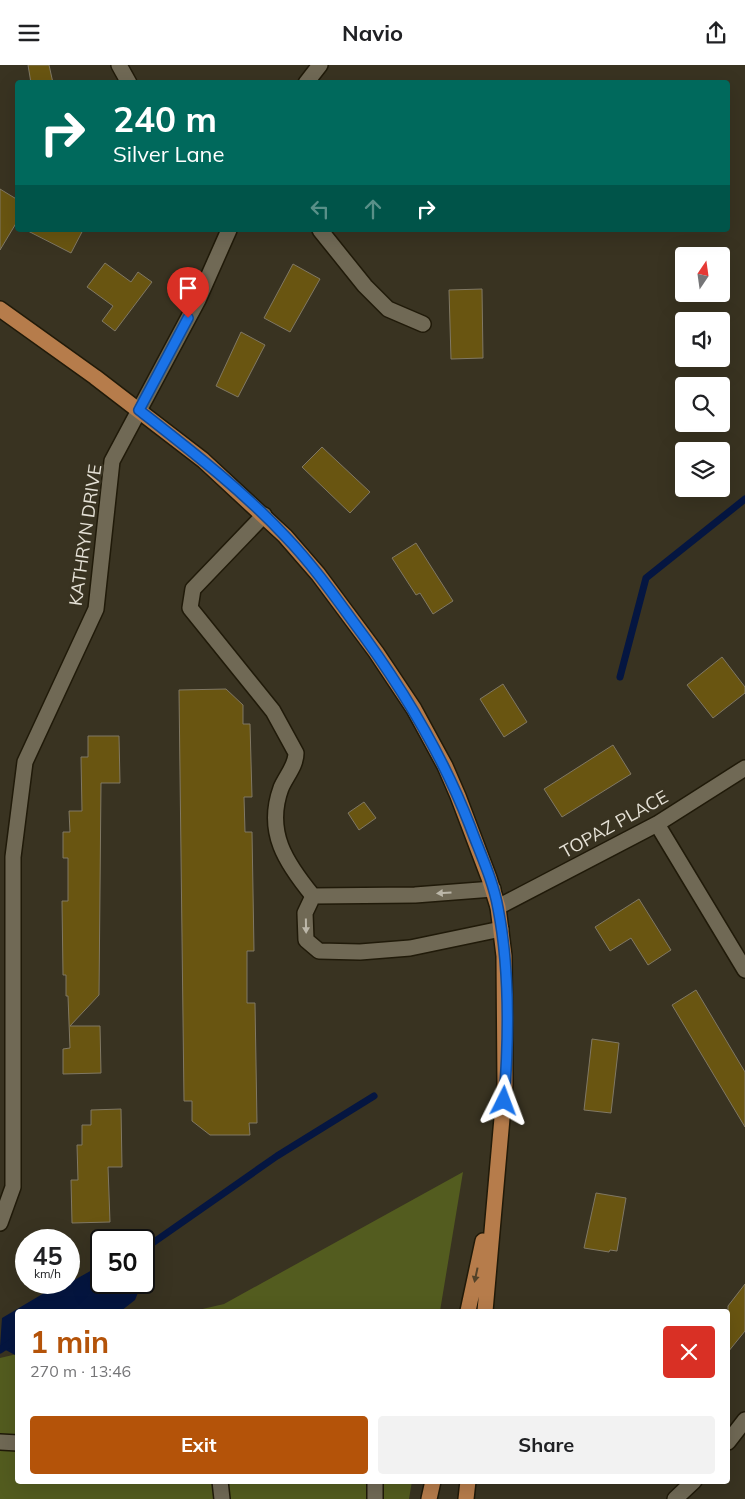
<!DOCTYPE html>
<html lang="en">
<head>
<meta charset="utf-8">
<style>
  :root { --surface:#fff; --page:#f2f2f2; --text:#202124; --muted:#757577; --accent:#b45309 }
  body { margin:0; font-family:Mulish,sans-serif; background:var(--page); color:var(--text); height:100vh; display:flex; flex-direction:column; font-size:19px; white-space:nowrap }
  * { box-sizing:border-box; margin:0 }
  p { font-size:16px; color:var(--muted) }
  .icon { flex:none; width:28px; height:28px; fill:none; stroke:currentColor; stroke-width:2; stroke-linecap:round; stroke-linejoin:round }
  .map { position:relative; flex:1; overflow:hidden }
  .panel { position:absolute; left:15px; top:1244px; width:715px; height:175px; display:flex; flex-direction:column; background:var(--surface); border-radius:5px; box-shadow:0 5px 20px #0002 }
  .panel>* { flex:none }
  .top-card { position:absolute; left:15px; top:15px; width:715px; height:152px; border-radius:5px; box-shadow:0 5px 20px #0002; background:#00695c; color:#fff; overflow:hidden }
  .needle { width:32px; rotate:13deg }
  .tools { position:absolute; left:675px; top:182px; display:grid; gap:10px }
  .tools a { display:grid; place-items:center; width:55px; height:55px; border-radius:5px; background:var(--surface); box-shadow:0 5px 20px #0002; font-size:25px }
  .speed { position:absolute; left:15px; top:1164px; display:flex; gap:10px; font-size:25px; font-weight:700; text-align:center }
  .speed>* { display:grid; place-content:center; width:65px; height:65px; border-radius:50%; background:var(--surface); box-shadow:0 5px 20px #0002; line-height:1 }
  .speed small { font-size:12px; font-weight:400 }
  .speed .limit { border:2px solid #111; border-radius:8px; background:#fff; color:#111 }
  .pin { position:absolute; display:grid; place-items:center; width:42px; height:42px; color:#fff; margin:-51px -21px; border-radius:50% 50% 50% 0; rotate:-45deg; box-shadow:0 0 5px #0007 }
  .pin .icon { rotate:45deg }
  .me { position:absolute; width:55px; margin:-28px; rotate:3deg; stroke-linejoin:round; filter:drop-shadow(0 0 4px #0008) }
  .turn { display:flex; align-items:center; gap:18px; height:105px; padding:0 15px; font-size:22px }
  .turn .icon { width:65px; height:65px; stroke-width:2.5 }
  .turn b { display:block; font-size:35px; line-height:42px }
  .lanes { display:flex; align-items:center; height:48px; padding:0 15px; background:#0003; justify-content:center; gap:25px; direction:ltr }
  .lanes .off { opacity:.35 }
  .round { display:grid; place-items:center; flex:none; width:52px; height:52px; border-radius:5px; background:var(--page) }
  .overview { display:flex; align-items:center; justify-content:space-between; height:85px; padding:0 15px }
  h1 { font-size:30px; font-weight:700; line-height:38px; color:var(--accent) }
  .action { display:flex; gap:10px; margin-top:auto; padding:10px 15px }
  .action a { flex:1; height:58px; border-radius:5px; background:var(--accent); color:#fff; font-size:20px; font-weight:700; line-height:58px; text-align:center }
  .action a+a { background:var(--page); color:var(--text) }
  header { display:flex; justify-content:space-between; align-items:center; height:65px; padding:0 15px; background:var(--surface); font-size:22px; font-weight:700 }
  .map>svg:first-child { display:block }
  .green { fill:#535c1f }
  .water { fill:#051641 }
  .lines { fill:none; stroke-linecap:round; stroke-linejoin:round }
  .stream { stroke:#051641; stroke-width:7 }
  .building { fill:#695511; stroke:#807864 }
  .minor-casing { stroke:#201a09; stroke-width:18 }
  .major-casing { stroke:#201a09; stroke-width:18 }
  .minor { stroke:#706955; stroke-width:15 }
  .major { stroke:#b67c4b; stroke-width:15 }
  .oneway { fill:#bcb7a9 }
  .oneway2 { fill:#524229 }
  .route-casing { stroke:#114b97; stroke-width:12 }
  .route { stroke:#1a73e8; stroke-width:9 }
  .labels { text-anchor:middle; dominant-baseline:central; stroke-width:5; stroke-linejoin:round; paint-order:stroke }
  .street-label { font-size:18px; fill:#e5e1d6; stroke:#393321 }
</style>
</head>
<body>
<header><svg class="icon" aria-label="menu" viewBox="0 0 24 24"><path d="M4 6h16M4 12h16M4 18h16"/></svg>Navio<svg class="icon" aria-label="share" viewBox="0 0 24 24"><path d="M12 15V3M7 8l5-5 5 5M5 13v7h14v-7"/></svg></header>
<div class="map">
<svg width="745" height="1434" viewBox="0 0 745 1434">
  <rect width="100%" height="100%" fill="#393321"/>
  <path class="green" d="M463,1107L440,1246H194L224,1239Z
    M17,1289L18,1416H412L409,1434H0V1293Z"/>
  <path class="water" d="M101,1200V1218H142L135,1235L121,1246H18L17,1291L0,1282L2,1253L61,1218H69Z"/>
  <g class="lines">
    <path class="stream" d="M620,612L646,513L745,434
      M144,1184L277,1091L374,1031
      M0,1285L18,1273"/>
  </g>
  <path class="building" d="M28,0H49L53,18H31Z
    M0,124L18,135V155L0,185Z
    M26,165H83L71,188Z
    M105,198L131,217L138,207L152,217L115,266L102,256L113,241L87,222Z
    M293,199L320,214L290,267L264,253Z
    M482,224L483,293L451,294L449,225Z
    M241,267L265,280L238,332L216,321Z
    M322,382L370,427L350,448L302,402Z
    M416,478L453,536L433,549L420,528L416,530L392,493Z
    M722,592L745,622V628L713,653L687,620Z
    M503,619L527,657L504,672L480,634Z
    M226,624L243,640V659H250L252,732H244L245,767H252L254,886H247V938H255L257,1058H249L250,1070H210L192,1056V1036H184L179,625Z
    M88,671H119L120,718H101L99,930L70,961H100L101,1008L63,1009V984L70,983L68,931H66V910H63L62,836H68V793H63V767H70L69,746H82L81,692H88Z
    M613,680L631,709L562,752L544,724Z
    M364,737L376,753L359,765L348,748Z
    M639,834L671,885L648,900L631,873L610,886L595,862Z
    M696,925L745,1007V1062L672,940Z
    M592,974L619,978L611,1048L584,1045Z
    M121,1044L122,1102H108L110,1157L72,1158L71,1115H78L77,1080H82V1060H91V1045Z
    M596,1128L626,1133L617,1186L610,1185L609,1187L584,1183Z
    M745,1219V1266L728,1287V1241Z"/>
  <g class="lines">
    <g class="minor-casing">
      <path id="minor" d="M119,0L129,18
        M306,18L320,0
        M320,165L365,221L388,244L423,259
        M264,450L193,524L190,543L273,646L296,688C296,701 286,711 281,723C265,767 286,798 313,831
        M657,759L745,905
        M493,824L415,830L313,831L305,848L306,875L319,886L360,887L410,883L501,864
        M498,842L657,759L745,703
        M0,1158L13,1122V792L25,697L96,544L112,396L198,235L229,165
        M0,1377L18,1378
        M728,1377L745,1355
        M220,1416L222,1434
        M375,1434V1416
        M675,1434L694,1416"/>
    </g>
    <g class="major-casing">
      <path id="major" d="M0,244L95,312L203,395L285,471L318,509L376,587L414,644L445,701L458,731L489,813L498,842L504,891L505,1019L485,1246
        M468,1246L483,1176
        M429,1434L433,1416
        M466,1434L468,1416"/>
    </g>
    <use href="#minor" class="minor"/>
    <use href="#major" class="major"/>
  </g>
  <defs><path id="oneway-solid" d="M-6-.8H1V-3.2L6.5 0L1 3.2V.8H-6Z" transform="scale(1.25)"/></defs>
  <g class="oneway">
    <use href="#oneway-solid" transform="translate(444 828) rotate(176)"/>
    <use href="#oneway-solid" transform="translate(306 861) rotate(89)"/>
  </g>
  <use class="oneway2" href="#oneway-solid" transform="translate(476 1210) rotate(102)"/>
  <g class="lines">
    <g class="route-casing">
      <path id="route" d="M188,253L139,345C190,385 241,424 285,471C310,497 331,526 352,555C400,619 441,686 470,761C480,788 493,815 498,843C510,905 509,973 504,1036"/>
    </g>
    <use href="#route" class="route"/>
  </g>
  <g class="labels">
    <g class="street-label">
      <text transform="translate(85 470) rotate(-82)">KATHRYN DRIVE</text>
      <text transform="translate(614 759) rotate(-29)">TOPAZ PLACE</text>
    </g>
  </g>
</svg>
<div class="tools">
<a><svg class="needle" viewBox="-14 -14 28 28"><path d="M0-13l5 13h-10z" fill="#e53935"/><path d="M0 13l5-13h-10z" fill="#757577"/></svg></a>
<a><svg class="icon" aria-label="sound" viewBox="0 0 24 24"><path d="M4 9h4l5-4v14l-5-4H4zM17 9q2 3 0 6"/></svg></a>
<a><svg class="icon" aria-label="search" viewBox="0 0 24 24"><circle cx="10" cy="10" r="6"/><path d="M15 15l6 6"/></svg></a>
<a><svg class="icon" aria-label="layers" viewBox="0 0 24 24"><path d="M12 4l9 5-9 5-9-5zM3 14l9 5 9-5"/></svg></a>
</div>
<div class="speed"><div>45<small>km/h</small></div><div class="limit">50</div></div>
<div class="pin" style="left:188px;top:253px;background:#d93025"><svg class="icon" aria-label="arrive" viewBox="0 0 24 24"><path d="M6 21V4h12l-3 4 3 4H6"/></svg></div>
<svg class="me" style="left:504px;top:1036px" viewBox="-20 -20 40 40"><path d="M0-17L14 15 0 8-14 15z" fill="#1a73e8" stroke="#fff" stroke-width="4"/></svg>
<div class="top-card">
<div class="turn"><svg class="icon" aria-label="right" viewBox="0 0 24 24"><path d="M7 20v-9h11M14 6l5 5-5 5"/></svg><div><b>240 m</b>Silver Lane</div></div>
<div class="lanes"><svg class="icon off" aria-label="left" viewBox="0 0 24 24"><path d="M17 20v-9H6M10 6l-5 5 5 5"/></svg><svg class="icon off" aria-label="ahead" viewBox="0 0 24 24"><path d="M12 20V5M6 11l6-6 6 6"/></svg><svg class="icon" aria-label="right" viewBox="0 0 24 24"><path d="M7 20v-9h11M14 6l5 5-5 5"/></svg></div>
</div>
<section class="panel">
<div class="overview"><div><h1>1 min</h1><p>270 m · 13:46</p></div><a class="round" style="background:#d93025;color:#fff"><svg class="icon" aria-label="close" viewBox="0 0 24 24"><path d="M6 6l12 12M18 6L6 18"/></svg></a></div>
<div class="action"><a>Exit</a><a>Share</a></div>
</section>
</div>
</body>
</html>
